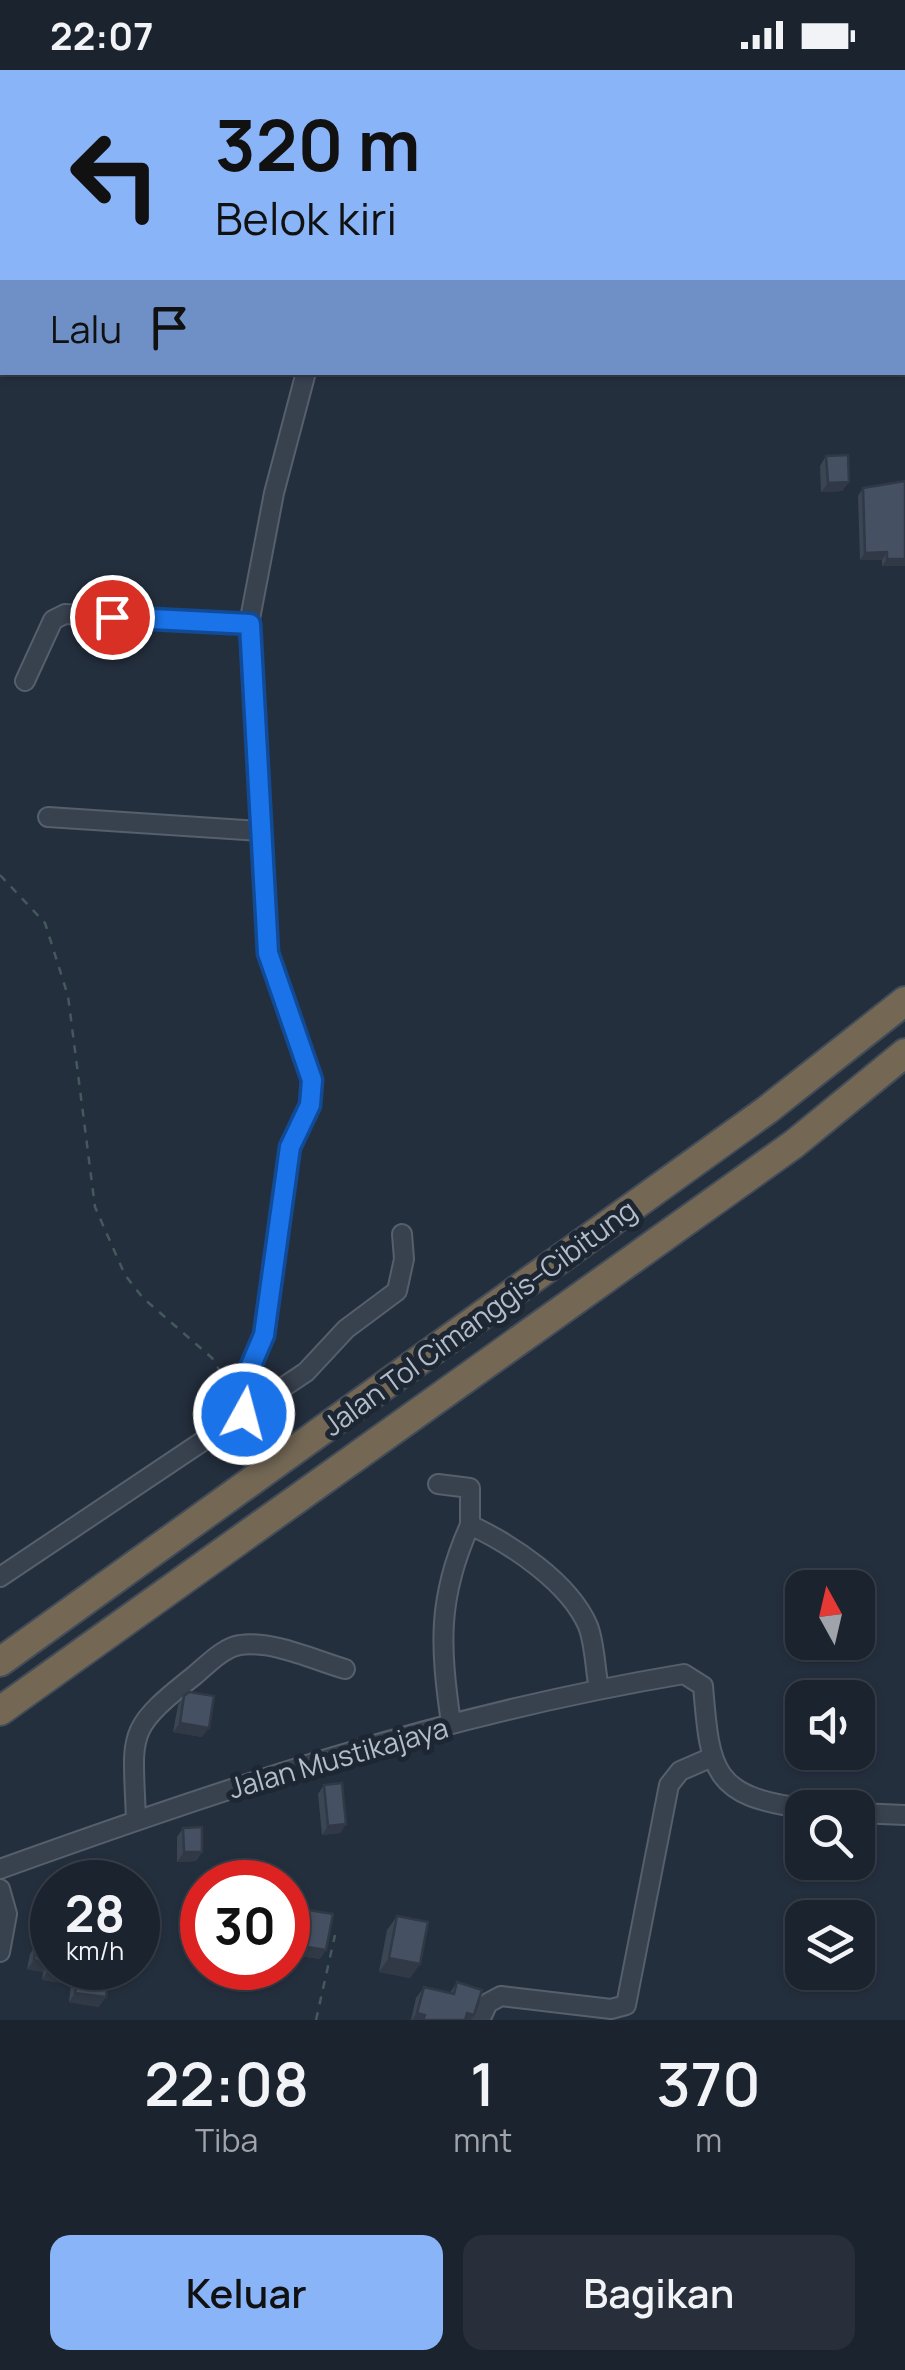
<!DOCTYPE html>
<html lang="id">
<head>
<meta charset="utf-8">
<style>
  :root { --surface:#1b232e; --page:#282f3a; --text:#f1f3f6; --muted:#a0a4aa; --line:#39404a; --accent:#8ab4f8 }
  body { margin:0; font-family:Manrope,sans-serif; background:var(--page); color:var(--text); height:100vh; display:flex; flex-direction:column; font-size:38px; white-space:nowrap }
  * { box-sizing:border-box; margin:0 }
  p { font-size:32px; color:var(--muted) }
  .icon { flex:none; width:55px; height:55px; fill:none; stroke:currentColor; stroke-width:2; stroke-linecap:round; stroke-linejoin:round }
  .map { position:relative; height:1950px; overflow:hidden }
  .details { display:flex; flex-direction:column; background:var(--surface); flex:1 }
  .details>* { flex:none }
  .banner { position:absolute; left:0px; top:0px; width:905px; height:305px; box-shadow:0 2px 8px #0004,0 0 0 2px var(--line); background:#8ab4f8; color:#111; overflow:hidden }
  .needle { width:65px; rotate:352deg }
  .fabs { position:absolute; left:785px; top:1500px; display:grid; gap:20px }
  .fabs a { display:grid; place-items:center; width:90px; height:90px; border-radius:20px; background:var(--surface); box-shadow:0 2px 8px #0004,0 0 0 2px var(--line); font-size:50px }
  .speed { position:absolute; left:30px; top:1790px; display:flex; gap:20px; font-size:50px; font-weight:700; text-align:center }
  .speed>* { display:grid; place-content:center; width:130px; height:130px; border-radius:50%; background:var(--surface); box-shadow:0 2px 8px #0004,0 0 0 2px var(--line); line-height:1 }
  .speed small { font-size:25px; font-weight:400 }
  .speed .limit { border:15px solid #d22; background:#fff; color:#111 }
  .pin { position:absolute; display:grid; place-items:center; width:85px; height:85px; color:#fff; margin:-42px; border:5px solid #fff; border-radius:50%; box-shadow:0 2px 10px #0007 }
  .me { position:absolute; width:110px; margin:-55px; rotate:7deg; stroke-linejoin:round; filter:drop-shadow(0 0 8px #0008) }
  .turn { display:flex; align-items:center; gap:35px; height:210px; padding:0 50px; font-size:45px }
  .turn .icon { width:130px; height:130px; stroke-width:2.5 }
  .turn b { display:block; font-size:70px; line-height:85px }
  .then { display:flex; align-items:center; height:95px; padding:0 50px; background:#0003; gap:20px; font-size:38px }
  .eta { display:flex; justify-content:space-evenly; align-items:center; height:170px; text-align:center }
  .eta b { font-size:60px; font-weight:600; line-height:70px }
  .primary-button { display:flex; gap:20px; margin-top:auto; padding:20px 50px }
  .primary-button a { flex:1; height:115px; border-radius:20px; background:var(--accent); color:#111; font-size:40px; font-weight:600; line-height:115px; text-align:center }
  .primary-button a+a { background:var(--page); color:var(--text) }
  .status { display:flex; justify-content:space-between; align-items:center; height:70px; padding:0 50px; background:var(--surface); direction:ltr }
  .status svg { height:28px; fill:currentColor }
  .map>svg:first-child { display:block }
  .lines { fill:none; stroke-linecap:round; stroke-linejoin:round }
  .minor-casing { stroke:#565f6c; stroke-width:22 }
  .highway-casing { stroke:#434c59; stroke-width:32 }
  .path { stroke:#44595c; stroke-width:2.5; stroke-dasharray:8 8; stroke-linecap:butt }
  .minor { stroke:#38414e; stroke-width:18 }
  .highway { stroke:#746855; stroke-width:28 }
  .wall { fill:#3b4654 }
  .shaded-wall { fill:#303945 }
  .building { fill:#455162; stroke:#303945; stroke-width:2.5 }
  .route-casing { stroke:#114b97; stroke-width:25 }
  .route { stroke:#1a73e8; stroke-width:18 }
  .labels { text-anchor:middle; dominant-baseline:central; stroke-width:10; stroke-linejoin:round; paint-order:stroke }
  .street-label { font-size:28px; fill:#b4bcc9; stroke:#1d2633 }
</style>
</head>
<body>
<div class="status"><b>22:07</b><svg viewBox="0 0 49 12"><path d="M0 12V9h3v3zM5 12V6h3v6zM10 12V3h3v9zM15 12V0h3v12zM26 1h20v11H26zM47 4h2v5h-2z"/></svg></div>
<div class="map">
<svg width="905" height="1950" viewBox="0 0 905 1950">
  <rect width="100%" height="100%" fill="#242f3e"/>
  <g class="lines">
    <g class="minor-casing">
      <path id="minor" d="M495,0L502,2
        M395,2L396,0
        M902,115L905,116
        M25,611L53,550L65,544L249,554
        M48,747L261,761
        M244,1345L237,1328L265,1265L290,1077L310,1035L312,1010L268,883L249,554L274,423L306,302
        M438,1414L470,1418V1455C511,1474 569,1512 588,1556C595,1574 595,1599 599,1619
        M0,1507L306,1302L346,1259L397,1221L404,1189L402,1164
        M451,1653C440,1576 437,1528 470,1455
        M858,1743L905,1745
        M136,1750C133,1662 124,1661 195,1605C207,1595 224,1577 240,1575C272,1570 314,1590 345,1599
        M0,1799C228,1717 444,1644 684,1604L703,1616C710,1699 711,1727 804,1738
        M0,1819L7,1844L0,1882
        M480,1950L488,1933L501,1926L611,1939L626,1935L669,1715L680,1701L710,1688"/>
    </g>
    <g class="highway-casing">
      <path id="highway" d="M0,1592L767,1040L905,931
        M0,1641L794,1074L905,983"/>
    </g>
    <path class="path" d="M0,805L45,853L68,926L95,1137L125,1205L143,1228L212,1288L224,1308
      M316,1950L335,1865"/>
    <use href="#minor" class="minor"/>
    <use href="#highway" class="highway"/>
  </g>
  <path class="wall" d="M826,386L849,412L842,421L821,422L820,396Z
    M905,411V496H882V490H860L858,426L863,418Z
    M184,1626L202,1667L173,1662L178,1635Z
    M324,1715L346,1754L340,1763L322,1765L318,1724Z
    M183,1758L202,1782L196,1791L177,1792V1767Z
    M302,1839L320,1889L289,1884L295,1848Z
    M397,1846L420,1894L410,1908L379,1902L387,1860Z
    M36,1874L52,1898H110L99,1937L69,1932L71,1914L42,1910L43,1902L27,1899L30,1884Z
    M457,1912L474,1945L471,1950H411L416,1928L424,1917L450,1923Z"/>
  <path class="shaded-wall" d="M849,412L842,421L821,422L828,413Z
    M887,482L882,490H860L865,483Z
    M887,489H905V496H882Z
    M180,1653L209,1658L202,1667L173,1662Z
    M346,1754L340,1763L322,1765L328,1756Z
    M184,1782H202L196,1791L177,1792Z
    M295,1875L326,1880L320,1889L289,1884Z
    M389,1888L420,1894L410,1908L379,1902Z
    M34,1890L49,1893L43,1902L27,1899Z
    M48,1900L78,1905L71,1914L42,1910Z
    M75,1923L106,1927L99,1937L69,1932Z
    M417,1943L425,1945L421,1950H412Z
    M467,1943L474,1945L471,1950H462Z"/>
  <path class="building" d="M848,385L849,412L828,413L826,386Z
    M905,411V489H887V482L865,483L863,418Z
    M189,1622L214,1626L209,1658L180,1653L184,1626Z
    M342,1713L346,1754L328,1756L324,1715Z
    M202,1757V1782H184L183,1758Z
    M302,1839L333,1844L326,1880L295,1875Z
    M397,1846L428,1852L420,1894L389,1888Z
    M36,1874L52,1877V1898H110L106,1927L75,1923L78,1905L48,1900L49,1893L34,1890Z
    M457,1912L482,1920L474,1945L467,1943L465,1950H423L425,1945L417,1943L424,1917L454,1924Z"/>
  <g class="lines">
    <g class="route-casing">
      <path id="route" d="M112,547L250,554L268,883L312,1010L310,1035L290,1077L264,1265L237,1328L244,1344"/>
    </g>
    <use href="#route" class="route"/>
  </g>
  <g class="labels">
    <g class="street-label">
      <text transform="translate(479 1247) rotate(-36)">Jalan Tol Cimanggis–Cibitung</text>
      <text transform="translate(338 1687) rotate(-16)">Jalan Mustikajaya</text>
    </g>
  </g>
</svg>
<div class="fabs">
<a><svg class="needle" viewBox="-14 -14 28 28"><path d="M0-13l5 13h-10z" fill="#e53935"/><path d="M0 13l5-13h-10z" fill="#a0a4aa"/></svg></a>
<a><svg class="icon" aria-label="sound" viewBox="0 0 24 24"><path d="M4 9h4l5-4v14l-5-4H4zM17 9q2 3 0 6"/></svg></a>
<a><svg class="icon" aria-label="search" viewBox="0 0 24 24"><circle cx="10" cy="10" r="6"/><path d="M15 15l6 6"/></svg></a>
<a><svg class="icon" aria-label="layers" viewBox="0 0 24 24"><path d="M12 4l9 5-9 5-9-5zM3 14l9 5 9-5"/></svg></a>
</div>
<div class="speed"><div>28<small>km/h</small></div><div class="limit">30</div></div>
<div class="pin" style="left:112px;top:547px;background:#d93025"><svg class="icon" aria-label="arrive" viewBox="0 0 24 24"><path d="M6 21V4h12l-3 4 3 4H6"/></svg></div>
<svg class="me" style="left:244px;top:1344px" viewBox="-20 -20 40 40"><circle r="17" fill="#1a73e8" stroke="#fff" stroke-width="3"/><path d="M0-11L8 9 0 5-8 9z" fill="#fff"/></svg>
<div class="banner">
<div class="turn"><svg class="icon" aria-label="left" viewBox="0 0 24 24"><path d="M17 20v-9H6M10 6l-5 5 5 5"/></svg><div><b>320 m</b>Belok kiri</div></div>
<div class="then">Lalu<svg class="icon" aria-label="arrive" viewBox="0 0 24 24"><path d="M6 21V4h12l-3 4 3 4H6"/></svg></div>
</div>
</div>
<section class="details">
<div class="eta">
<div><b>22:08</b><p>Tiba</p></div>
<div><b>1</b><p>mnt</p></div>
<div><b>370</b><p>m</p></div>
</div>
<div class="primary-button"><a>Keluar</a><a>Bagikan</a></div>
</section>
</body>
</html>
